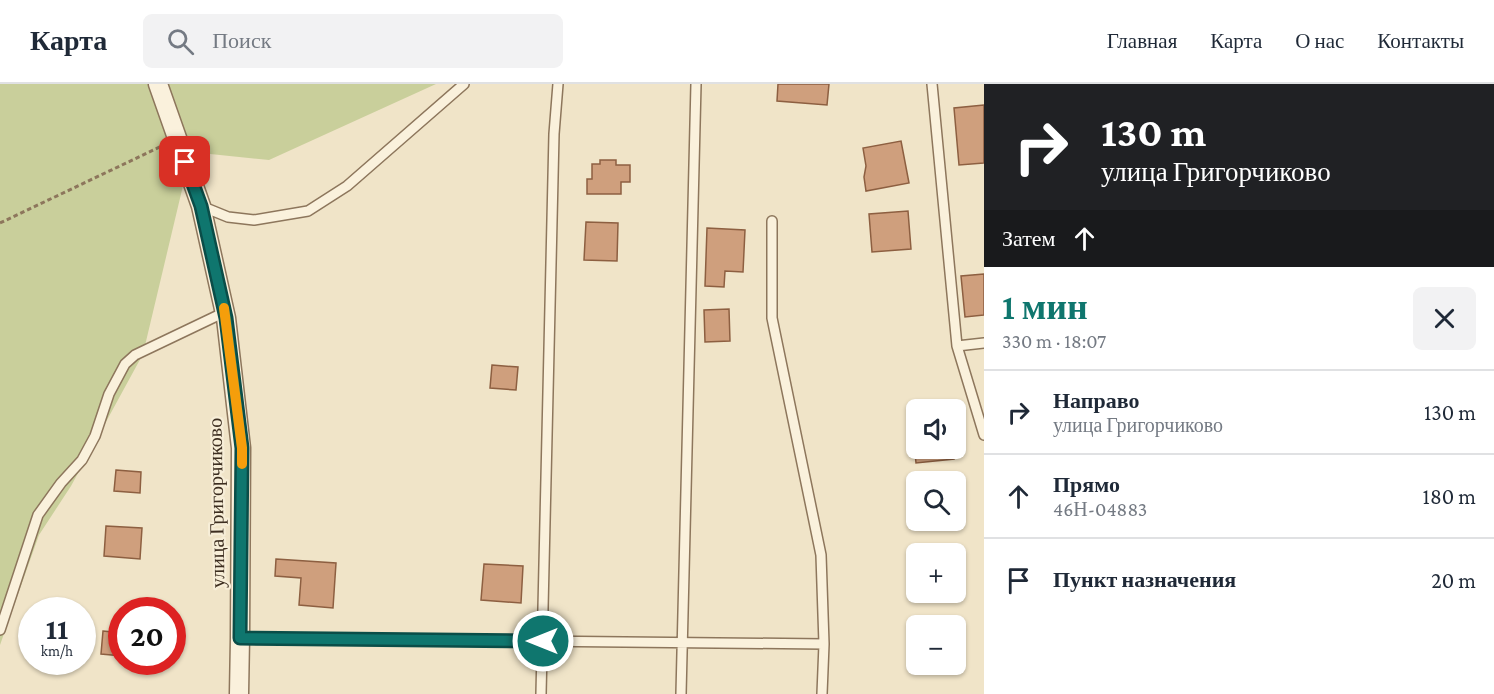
<!DOCTYPE html>
<html lang="ru">
<head>
<meta charset="utf-8">
<style>
  :root { --surface:#fff; --page:#f2f2f3; --text:#1f2937; --muted:#747a83; --line:#e0e1e3; --accent:#0f766e }
  body { margin:0; font-family:"Crimson Pro",serif; background:var(--page); color:var(--text); height:100vh; display:flex; flex-direction:column; font-size:22px; white-space:nowrap }
  * { box-sizing:border-box; margin:0 }
  p { font-size:20px; color:var(--muted) }
  .icon { flex:none; width:33px; height:33px; fill:none; stroke:currentColor; stroke-width:2; stroke-linecap:round; stroke-linejoin:round }
  .map { position:relative; flex:1; overflow:hidden }
  .side { display:flex; flex-direction:column; background:var(--surface); width:510px }
  .side>* { flex:none }
  .banner { background:#202124; color:#fff; overflow:hidden }
  .fabs { position:absolute; left:906px; top:315px; display:grid; gap:12px }
  .fabs a { display:grid; place-items:center; width:60px; height:60px; border-radius:9px; background:var(--surface); box-shadow:0 2px 4px #0004; font-size:30px }
  .speed { position:absolute; left:18px; top:513px; display:flex; gap:12px; font-size:30px; font-weight:700; text-align:center }
  .speed>* { display:grid; place-content:center; width:78px; height:78px; border-radius:50%; background:var(--surface); box-shadow:0 2px 4px #0004; line-height:1 }
  .speed small { font-size:15px; font-weight:400 }
  .speed .limit { border:9px solid #d22; background:#fff; color:#111 }
  .pin { position:absolute; display:grid; place-items:center; width:51px; height:51px; color:#fff; margin:-26px; border-radius:12px; box-shadow:0 3px 9px #0006 }
  .me { position:absolute; width:66px; margin:-33px; rotate:270deg; stroke-linejoin:round; filter:drop-shadow(0 0 4px #0008) }
  .turn { display:flex; align-items:center; gap:21px; height:126px; padding:0 18px; font-size:27px }
  .turn .icon { width:78px; height:78px; stroke-width:2.5 }
  .turn b { display:block; font-size:42px; line-height:51px }
  .then { display:flex; align-items:center; height:57px; padding:0 18px; background:#0003; gap:12px; font-size:22px }
  .round { display:grid; place-items:center; flex:none; width:63px; height:63px; border-radius:9px; background:var(--page) }
  .headline { display:flex; align-items:center; justify-content:space-between; height:102px; padding:0 18px }
  h1 { font-size:36px; font-weight:600; line-height:45px; color:var(--accent) }
  ul { padding:0; list-style:none }
  li { display:flex; align-items:center; gap:18px; height:84px; padding:0 18px; border-top:2px solid var(--line) }
  li div { flex:1 }
  li b { display:block; font-size:22px }
  li em { font-style:normal }
  header { display:flex; align-items:center; gap:36px; box-sizing:border-box; height:84px; padding:0 30px; background:var(--surface); border-bottom:2px solid var(--line) }
  header strong { font-size:28px }
  nav { display:flex; gap:33px; margin-inline-start:auto; font-size:21px }
  .search { width:420px; height:54px; background:var(--page); display:flex; align-items:center; gap:15px; box-sizing:border-box; padding:0 21px; border-radius:9px; color:var(--muted); font-size:22px }
  main { display:flex; flex:1; min-height:0 }
  .map>svg:first-child { display:block }
  .green { fill:#c9cf9b }
  .building { fill:#cf9f7d; stroke:#8d5f41; stroke-width:1.5 }
  .lines { fill:none; stroke-linecap:round; stroke-linejoin:round }
  .lane-casing { stroke:#8d765c; stroke-width:12 }
  .street-casing { stroke:#8d765c; stroke-width:21 }
  .path { stroke:#8d765c; stroke-width:3; stroke-dasharray:4.5 3; stroke-linecap:butt }
  .lane { stroke:#faf1dc; stroke-width:9 }
  .street { stroke:#faf1dc; stroke-width:18 }
  .route-casing { stroke:#0a4d48; stroke-width:15 }
  .route { stroke:#0f766e; stroke-width:10 }
  .slow { stroke:#f59e0b; stroke-width:10 }
  .labels { text-anchor:middle; dominant-baseline:central; stroke-width:4.5; stroke-linejoin:round; paint-order:stroke }
  .street-label { font-size:20px; fill:#3d2e20; stroke:#f7eed8 }
</style>
</head>
<body>
<header>
<strong>Карта</strong>
<div class="search"><svg class="icon" aria-label="search" viewBox="0 0 24 24"><circle cx="10" cy="10" r="6"/><path d="M15 15l6 6"/></svg>Поиск</div>
<nav><a>Главная</a><a>Карта</a><a>О нас</a><a>Контакты</a></nav>
</header>
<main>
<div class="map">
<svg width="984" height="610" viewBox="0 0 984 610">
  <rect width="100%" height="100%" fill="#f0e4c8"/>
  <path class="green" d="M0,0H436L269,76L191,68L143,270L71,402L39,451L0,561Z"/>
  <path class="building" d="M778,0H829L827,21L777,17Z
    M984,21V79L959,81L954,24Z
    M901,57L909,99L866,107L864,93L866,82L863,64Z
    M600,76H616V81H630V98H621V110H587V95H592V80H600Z
    M908,127L911,165L872,168L869,130Z
    M586,138L618,139L617,177L584,176Z
    M707,144L745,146L743,188L725,187L724,203L705,202Z
    M984,190V231L965,233L961,192Z
    M729,225L730,257L705,258L704,226Z
    M492,281L518,283L516,306L490,304Z
    M912,339H916V364H953L954,375L916,379Z
    M116,386L141,388L140,409L114,407Z
    M106,442L142,444L140,475L104,472Z
    M276,475L336,479L333,524L299,521L301,494L275,492Z
    M484,480L523,482L521,519L481,516Z
    M103,547L122,549V572L101,570Z"/>
  <g class="lines">
    <g class="lane-casing">
      <path id="lane" d="M932,0L957,262L984,351
        M201,122L228,133L254,136L308,127L347,102L464,0
        M772,137V234L821,471L824,560
        M957,262L984,259
        M0,546L38,431L61,399L82,376L95,352L109,310L125,280L135,271L225,228
        M240,554L824,560L822,610
        M541,610L554,50L558,0
        M681,610L696,0"/>
    </g>
    <g class="street-casing">
      <path id="street" d="M158,0L201,122L226,234L241,364L240,554L239,610"/>
    </g>
    <path class="path" d="M0,139L164,61"/>
    <use href="#lane" class="lane"/>
    <use href="#street" class="street"/>
  </g>
  <g class="lines">
    <g class="route-casing">
      <path id="route" d="M185,78L201,122L226,234L242,364L240,554L543,557"/>
    </g>
    <use href="#route" class="route"/>
    <path class="slow" d="M224,224L242,364V380"/>
  </g>
  <g class="labels">
    <g class="street-label">
      <text transform="translate(216 419) rotate(-91)">улица Григорчиково</text>
    </g>
  </g>
</svg>
<div class="fabs">
<a><svg class="icon" aria-label="sound" viewBox="0 0 24 24"><path d="M4 9h4l5-4v14l-5-4H4zM17 9q2 3 0 6"/></svg></a>
<a><svg class="icon" aria-label="search" viewBox="0 0 24 24"><circle cx="10" cy="10" r="6"/><path d="M15 15l6 6"/></svg></a>
<a>+</a>
<a>−</a>
</div>
<div class="speed"><div>11<small>km/h</small></div><div class="limit">20</div></div>
<div class="pin" style="left:185px;top:78px;background:#d93025"><svg class="icon" aria-label="arrive" viewBox="0 0 24 24"><path d="M6 21V4h12l-3 4 3 4H6"/></svg></div>
<svg class="me" style="left:543px;top:557px" viewBox="-20 -20 40 40"><circle r="17" fill="#0f766e" stroke="#fff" stroke-width="3"/><path d="M0-11L8 9 0 5-8 9z" fill="#fff"/></svg>
</div>
<section class="side">
<div class="banner">
<div class="turn"><svg class="icon" aria-label="right" viewBox="0 0 24 24"><path d="M7 20v-9h11M14 6l5 5-5 5"/></svg><div><b>130 m</b>улица Григорчиково</div></div>
<div class="then">Затем<svg class="icon" aria-label="ahead" viewBox="0 0 24 24"><path d="M12 20V5M6 11l6-6 6 6"/></svg></div>
</div>
<div class="headline"><div><h1>1 мин</h1><p>330 m · 18:07</p></div><a class="round"><svg class="icon" aria-label="close" viewBox="0 0 24 24"><path d="M6 6l12 12M18 6L6 18"/></svg></a></div>
<ul>
<li><svg class="icon" aria-label="right" viewBox="0 0 24 24"><path d="M7 20v-9h11M14 6l5 5-5 5"/></svg><div><b>Направо</b><p>улица Григорчиково</p></div><em>130 m</em></li>
<li><svg class="icon" aria-label="ahead" viewBox="0 0 24 24"><path d="M12 20V5M6 11l6-6 6 6"/></svg><div><b>Прямо</b><p>46Н-04883</p></div><em>180 m</em></li>
<li><svg class="icon" aria-label="arrive" viewBox="0 0 24 24"><path d="M6 21V4h12l-3 4 3 4H6"/></svg><div><b>Пункт назначения</b></div><em>20 m</em></li>
</ul>
</section>
</main>
</body>
</html>
